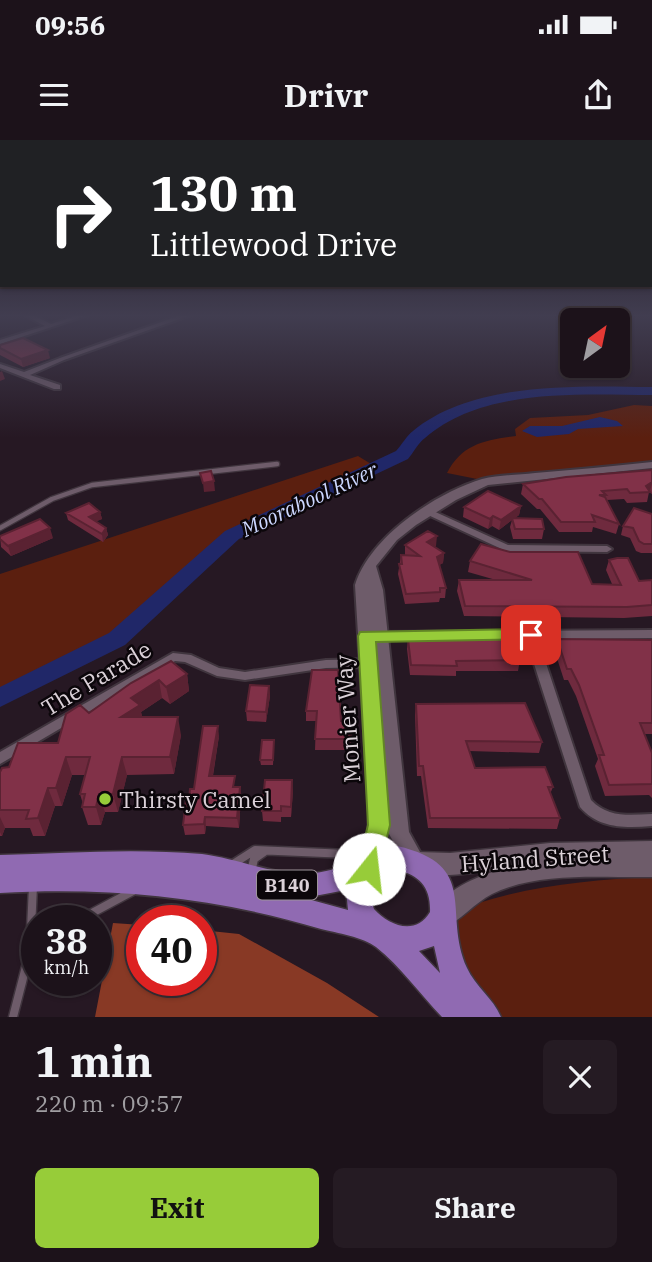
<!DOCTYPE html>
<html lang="en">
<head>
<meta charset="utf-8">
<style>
  :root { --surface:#1c121a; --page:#251b23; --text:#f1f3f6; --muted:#a09ea2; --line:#3a3239; --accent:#97cc39 }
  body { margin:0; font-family:"IBM Plex Serif",serif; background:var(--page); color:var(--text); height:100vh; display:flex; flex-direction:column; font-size:26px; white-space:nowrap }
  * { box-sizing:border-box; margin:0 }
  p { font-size:23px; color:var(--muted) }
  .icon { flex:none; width:38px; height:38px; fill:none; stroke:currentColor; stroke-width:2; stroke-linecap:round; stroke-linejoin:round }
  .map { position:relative; height:877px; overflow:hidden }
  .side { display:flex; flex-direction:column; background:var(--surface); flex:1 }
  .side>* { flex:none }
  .top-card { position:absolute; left:0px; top:0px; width:653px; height:147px; box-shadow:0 2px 5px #0004,0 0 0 2px var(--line); background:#202124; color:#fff; overflow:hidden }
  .needle { width:46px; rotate:33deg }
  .tools { position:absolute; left:560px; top:168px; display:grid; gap:14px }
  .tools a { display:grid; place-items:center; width:70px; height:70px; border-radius:10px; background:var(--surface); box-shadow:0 2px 5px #0004,0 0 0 2px var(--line); font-size:35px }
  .speed { position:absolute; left:21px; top:765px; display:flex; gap:14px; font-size:35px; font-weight:700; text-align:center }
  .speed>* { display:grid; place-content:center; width:91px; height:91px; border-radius:50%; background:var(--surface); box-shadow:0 2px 5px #0004,0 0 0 2px var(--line); line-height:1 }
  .speed small { font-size:18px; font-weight:400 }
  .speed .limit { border:10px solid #d22; background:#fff; color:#111 }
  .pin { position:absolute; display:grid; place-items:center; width:60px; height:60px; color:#fff; margin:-30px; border-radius:14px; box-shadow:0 4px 10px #0006 }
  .me { position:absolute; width:77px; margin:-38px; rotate:16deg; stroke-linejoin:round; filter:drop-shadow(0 0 5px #0008) }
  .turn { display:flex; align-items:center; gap:24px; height:147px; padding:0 35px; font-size:32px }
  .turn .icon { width:91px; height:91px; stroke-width:2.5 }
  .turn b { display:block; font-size:49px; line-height:60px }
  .round { display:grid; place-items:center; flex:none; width:74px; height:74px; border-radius:10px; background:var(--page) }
  .summary { display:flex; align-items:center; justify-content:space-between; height:119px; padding:0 35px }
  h1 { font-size:42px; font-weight:800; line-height:52px }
  .action { display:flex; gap:14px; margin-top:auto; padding:14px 35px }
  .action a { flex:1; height:80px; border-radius:10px; background:var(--accent); color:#111; font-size:28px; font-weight:800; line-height:80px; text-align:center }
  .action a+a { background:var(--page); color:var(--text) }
  .status { display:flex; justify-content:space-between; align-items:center; height:49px; padding:0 35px; background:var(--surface); direction:ltr }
  .status svg { height:19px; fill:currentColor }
  header { display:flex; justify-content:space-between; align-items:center; height:91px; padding:0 35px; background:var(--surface); font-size:32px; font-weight:800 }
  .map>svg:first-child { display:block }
  .green { fill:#5b1f0f }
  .forest { fill:#883925 }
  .water { fill:#202768 }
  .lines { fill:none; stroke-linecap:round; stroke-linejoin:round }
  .river { fill:#202768; fill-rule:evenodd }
  .service-far1-casing { stroke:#40353e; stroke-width:7 }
  .service-casing { stroke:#40353e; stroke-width:11 }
  .minor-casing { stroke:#40353e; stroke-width:4 }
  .tertiary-casing { stroke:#40353e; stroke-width:4 }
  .secondary-casing { stroke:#40353e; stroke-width:3 }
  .primary-casing { stroke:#40353e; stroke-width:3 }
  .service-far1 { stroke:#6e5c6a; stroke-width:4.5 }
  .service { stroke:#6e5c6a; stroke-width:8 }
  .minor { fill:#6e5c6a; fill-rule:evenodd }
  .tertiary { fill:#6e5c6a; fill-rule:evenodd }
  .secondary { fill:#6e5c6a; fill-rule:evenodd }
  .primary { fill:#906ab2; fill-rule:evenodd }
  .wall { fill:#6f2a3e }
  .shaded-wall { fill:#5a2232 }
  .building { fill:#813148; stroke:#5a2232; stroke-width:2 }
  .route { fill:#97cc39; stroke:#628525; stroke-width:2 }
  .poi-dot { fill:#97cc39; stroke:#0b060a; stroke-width:2.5 }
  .labels { text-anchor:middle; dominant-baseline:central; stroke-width:5; stroke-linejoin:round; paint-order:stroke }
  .shield { fill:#0b060a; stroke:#9d949a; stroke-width:2 }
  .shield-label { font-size:18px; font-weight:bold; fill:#dbd1d8 }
  .water-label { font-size:21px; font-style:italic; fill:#cbd6fe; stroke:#0b060a }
  .near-street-label { font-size:23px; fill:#dbd1d8; stroke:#0b060a }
  .near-poi-label { font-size:23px; fill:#dbd1d8; stroke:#0b060a; text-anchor:start }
</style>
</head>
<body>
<div class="status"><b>09:56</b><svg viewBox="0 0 49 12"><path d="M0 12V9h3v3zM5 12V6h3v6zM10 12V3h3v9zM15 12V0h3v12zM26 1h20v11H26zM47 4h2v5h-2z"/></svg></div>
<header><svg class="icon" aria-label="menu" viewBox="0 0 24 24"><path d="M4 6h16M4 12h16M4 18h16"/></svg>Drivr<svg class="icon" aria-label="share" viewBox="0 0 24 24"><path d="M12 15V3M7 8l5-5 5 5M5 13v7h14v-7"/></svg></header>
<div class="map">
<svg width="652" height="877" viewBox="0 0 652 877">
  <rect width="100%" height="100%" fill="#261823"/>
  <path class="green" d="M634,265L652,266V321L477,339L447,333C462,304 485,300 516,296L515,289L530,278L588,275Z
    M358,316L376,327L232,395L214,409L180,453L74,517L0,551V434Z
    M652,737V877H486L443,776C509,748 581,740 652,737Z"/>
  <path class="forest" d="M113,783L142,785V840H201V790L239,794L327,843L379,877H95Z"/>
  <path class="water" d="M600,277L617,281L623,286L578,289L569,294L537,297L522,291L530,286H562Z"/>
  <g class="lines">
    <path class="river" d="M652,247V255C580,255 484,247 425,298C418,303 414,312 408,319L239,399L125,505L0,567V547L109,493L225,391L396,311C402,305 406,296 413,291C473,241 579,246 652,247Z"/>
    <g class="service-far1-casing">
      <path id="service-far1" d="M0,388L52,359L92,345L277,324"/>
    </g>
    <g class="service-casing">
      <path id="service" d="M233,724L255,710L348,714
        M251,732L254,719L264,712
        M79,780L133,751
        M28,828L37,817
        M13,877L30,811L33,746"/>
    </g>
    <g class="minor-casing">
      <path id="minor" d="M24,175H33L51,184L78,175H88L0,204V200L45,186Z
        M181,175H191L64,220L30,235L60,245V249H54L0,228V224L24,232L60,218Z
        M431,370L508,405L607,406L612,409L607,412L506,411L428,375L426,373L428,371Z
        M652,490V498L538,499L591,660C608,678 629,675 652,674V686C625,688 599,689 580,667L526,499L380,500L376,499L374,496L376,493L380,492Z
        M173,513L191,515L219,528L245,532L326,520L368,519L372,520L374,523L372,526L368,527L326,528L245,540L217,536L185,522L175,521L0,624V612Z"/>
    </g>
    <g class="tertiary-casing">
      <path id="tertiary" d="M652,322V328L488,345L456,360L416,385L397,400L376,426L383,450L409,692L425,721L422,728L415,730L408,728L389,694L388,684V697L376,736L369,738L362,736L359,729L368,697L369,673L355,445C370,397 434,354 482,339C498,335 518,335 535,333C574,330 613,326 652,322Z"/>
    </g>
    <g class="secondary-casing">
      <path id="secondary" d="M652,701V737C601,738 539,731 492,754C474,763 461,781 443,788L434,784L431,776C442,750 476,737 502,729C473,732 437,741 410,730L407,723L410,716L418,712L450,713L550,703Z"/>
    </g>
    <g class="primary-casing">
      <path id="primary" d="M397,706C481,725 442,772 467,828C475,846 493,858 501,877H442C421,855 400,826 376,807C363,797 337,793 321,789C215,757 110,747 0,753V715C68,713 134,708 202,714C234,718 270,733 301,734C336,734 365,716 397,706ZM397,730C420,735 431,748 430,772C416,796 389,786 374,769C366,748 377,735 397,730ZM346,750L348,770L304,758ZM434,806L440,833L419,811Z"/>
    </g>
    <use href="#service-far1" class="service-far1"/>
    <use href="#service" class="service"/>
    <use href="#minor" class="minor"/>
    <use href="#tertiary" class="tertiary"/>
    <use href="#secondary" class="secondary"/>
    <use href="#primary" class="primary"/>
  </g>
  <path class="wall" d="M0,205L50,218L23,227L0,215Z
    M652,330V354L649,352L647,362L627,363L624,359L607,360L619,384L616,394L593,387L592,392H559L540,369H537L521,354L523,344Z
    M521,366L519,375L515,378L544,389L542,399H513L510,387L512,380L499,390L492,386L488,389L463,377L464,367Z
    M100,372L102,379L96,381L106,388L108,395L103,402L68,380L66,373Z
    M652,374V413H641L636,411L630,398L621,395L623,386Z
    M0,396L53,398L11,416L1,407Z
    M405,405L436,406L434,407L444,413L443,423L439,425L446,448L445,458H440L439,462L405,464L398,434L401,415H405Z
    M609,420L639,441L652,440V476L624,478L464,476L457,451L459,440H496L468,432L470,421L592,444H612L606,430Z
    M408,499L520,520L518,531H456V536L410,535L407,509Z
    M557,499L652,500V594H644L652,613V658L649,655L605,656L595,626L598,619L576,556L568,540H564L554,509Z
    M312,530L351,599V610H315L316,581H306V571Z
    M187,534L189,551L170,564L162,558L141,572L142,577L181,595L174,634L127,635L118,672H105L101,685H88L82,667L83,664L80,654L85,635H72L62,666H55L45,696H33L30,688H5L2,696H0V632L58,603L89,573L131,543Z
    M269,546L270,556L266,582L247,581L246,571Z
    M416,564L542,602L539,613L469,611L475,628L553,647L550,654L560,678L557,689L428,688L421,636H417L415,575Z
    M219,596L213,636L236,647H240L241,657L239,688L206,686L205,694L185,695L183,685L189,661Z
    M274,605L273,625H261L260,620Z
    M293,650L291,677H281V682L263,681L262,671Z"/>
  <path class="shaded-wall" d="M48,210L50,218L23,227L21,219Z
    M2,231L5,239L0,241V232Z
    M214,341L215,351L204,352L203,343Z
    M652,342V344L650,351L646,346Z
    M521,366L519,375L513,380L512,378V380L499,390L501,380Z
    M100,372L102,379L91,384L89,377Z
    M493,376L492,386L488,389L490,379Z
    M50,388L53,398L11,416L8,406Z
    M106,388L108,395L103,402L102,394Z
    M437,396L436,406L426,412L427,402Z
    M444,413L443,423L436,427L437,417Z
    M187,534L189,551L170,564L166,547Z
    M159,540L162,558L141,572L144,583L121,577L131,558Z
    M269,546L270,556L266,582V572Z
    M178,577L181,595L174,634L170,617Z
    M218,586L219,596L211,646L209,636Z
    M66,617L72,635L62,666L56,648Z
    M122,617L127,635L118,672L113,654Z
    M292,640L293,650L291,677V667Z
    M240,647L241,657L239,688L237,678Z
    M48,648L55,666L45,696L38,678Z
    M99,654L105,672L101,685L96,667Z
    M0,677L5,688L2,696L0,692Z
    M205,677L206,686L205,694L204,684Z"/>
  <path class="building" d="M23,198L48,210L21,219L0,208V205Z
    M652,330V342L646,346L650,352L630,353L627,349L602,351L606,355H599L605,357L619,384L592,375L595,382H561L542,359H539L523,344L566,337Z
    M211,331L214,341L203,343L200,333Z
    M488,351L521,366L501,380L493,376L490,379L464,367Z
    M89,363L100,372L89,377L106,388L102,394L66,373Z
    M634,368L652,374V404H644L639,401L633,388L623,386Z
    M512,378L542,379L544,389H515Z
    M40,379L50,388L8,406L0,399V396Z
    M428,391L437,396L427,402L444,413L437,417L446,448H440V452L406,454L399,424H402L401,415L420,416L405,405Z
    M481,404L510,412H578L592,444L621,445L609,420L617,418H628L639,441L652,440V465L627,467L465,466L459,440H532L470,421Z
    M408,499H511L520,520L456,521L457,526L411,525Z
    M557,499L652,500V583H640L652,613V644L609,645L599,615H604L579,545L571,529H567Z
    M171,521L187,534L166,547L159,540L131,558L140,565L121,577H178L170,617H122L113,654H99L96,667H82L85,654H80L90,617H66L56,648H48L38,678L26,679L29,670H0V632L2,628L9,627L18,603H58L66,574L80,565L89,573L131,543Z
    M312,530H338L341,581H351V599H315L317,571H306Z
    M250,545L269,546L266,572L246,571Z
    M525,563L542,602L466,601L475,628L545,627L553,647H548L560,678H430L423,626H419L416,564Z
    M203,586H218L209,636H235L233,647H240L237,678L205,677L204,684L183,685L186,661H189L190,649H194Z
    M262,600H274L273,620H260Z
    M265,640H292L291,667L281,666V671H262Z"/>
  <linearGradient id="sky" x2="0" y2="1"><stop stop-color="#150d13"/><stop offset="0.59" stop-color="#413d50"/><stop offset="1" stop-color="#413d50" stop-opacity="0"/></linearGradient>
  <rect width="652" height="298" fill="url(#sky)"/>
  <path class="route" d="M531,489L537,491L540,495L537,499L376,502L390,685L377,737L369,740L360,737L357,729L368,685L358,496L360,492Z"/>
  <circle class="poi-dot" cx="105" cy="659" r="7"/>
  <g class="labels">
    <rect class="shield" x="257" y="730.5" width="60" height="29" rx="5"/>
    <g class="shield-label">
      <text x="287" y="745">B140</text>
    </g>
    <g class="water-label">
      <text transform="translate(309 359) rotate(-25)">Moorabool River</text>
    </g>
    <g class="near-street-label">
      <text transform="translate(96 538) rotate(-31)">The Parade</text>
      <text transform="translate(347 579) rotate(-94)">Monier Way</text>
      <text transform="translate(535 718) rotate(-4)">Hyland Street</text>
    </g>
    <g class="near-poi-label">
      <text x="119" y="659">Thirsty Camel</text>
    </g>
  </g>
</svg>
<div class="tools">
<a><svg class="needle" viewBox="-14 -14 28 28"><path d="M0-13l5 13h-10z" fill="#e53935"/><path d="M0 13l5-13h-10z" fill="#a09ea2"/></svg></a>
</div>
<div class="speed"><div>38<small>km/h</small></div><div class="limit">40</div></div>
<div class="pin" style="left:531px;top:495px;background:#d93025"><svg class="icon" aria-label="arrive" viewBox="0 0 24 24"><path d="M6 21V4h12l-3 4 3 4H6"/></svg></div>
<svg class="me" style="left:369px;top:729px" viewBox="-20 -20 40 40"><circle r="19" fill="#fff"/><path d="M0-13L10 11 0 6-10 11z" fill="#97cc39"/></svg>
<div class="top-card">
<div class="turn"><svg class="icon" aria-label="right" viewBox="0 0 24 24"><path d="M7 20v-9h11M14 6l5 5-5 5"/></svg><div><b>130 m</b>Littlewood Drive</div></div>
</div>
</div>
<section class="side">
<div class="summary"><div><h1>1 min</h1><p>220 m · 09:57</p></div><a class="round"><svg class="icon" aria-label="close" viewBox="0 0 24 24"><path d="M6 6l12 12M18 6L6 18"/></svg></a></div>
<div class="action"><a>Exit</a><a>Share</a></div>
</section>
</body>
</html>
